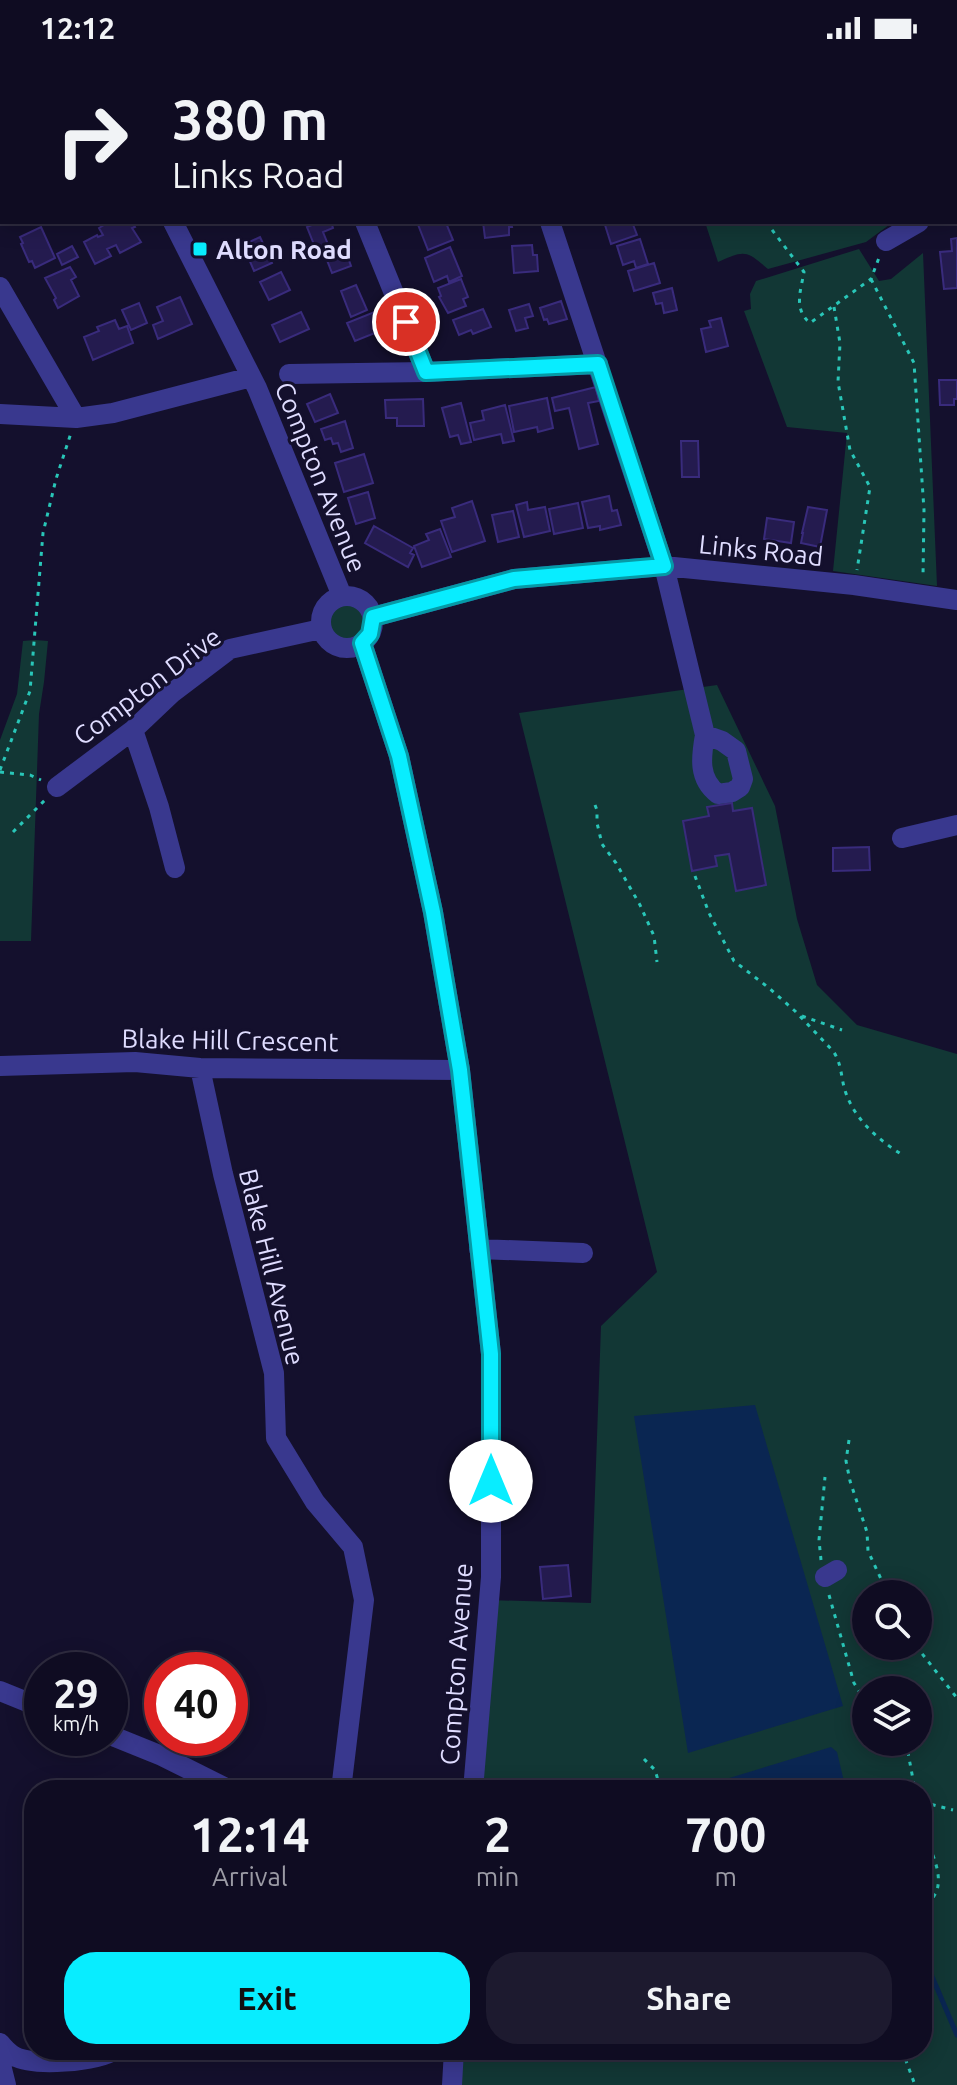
<!DOCTYPE html>
<html lang="en">
<head>
<meta charset="utf-8">
<style>
  :root { --surface:#0f0c22; --page:#1d1a2f; --text:#f1f3f6; --muted:#9b9ba5; --line:#2f2c40; --accent:#08edff }
  body { margin:0; font-family:Ubuntu,sans-serif; background:var(--page); color:var(--text); height:100vh; display:flex; flex-direction:column; font-size:30px; white-space:nowrap }
  * { box-sizing:border-box; margin:0 }
  p { font-size:26px; color:var(--muted) }
  .icon { flex:none; width:44px; height:44px; fill:none; stroke:currentColor; stroke-width:2; stroke-linecap:round; stroke-linejoin:round }
  .map { position:relative; flex:1; overflow:hidden }
  .drawer { position:absolute; left:24px; top:1724px; width:908px; height:280px; display:flex; flex-direction:column; background:var(--surface); border-radius:32px; box-shadow:0 4px 20px #0003,0 0 0 2px var(--line) }
  .drawer>* { flex:none }
  .banner { position:absolute; left:0px; top:0px; width:958px; height:168px; box-shadow:0 4px 20px #0003,0 0 0 2px var(--line); background:#0f0c22; color:var(--text); overflow:hidden }
  .controls { position:absolute; left:852px; top:1524px; display:grid; gap:16px }
  .controls a { display:grid; place-items:center; width:80px; height:80px; border-radius:50%; background:var(--surface); box-shadow:0 4px 20px #0003,0 0 0 2px var(--line); font-size:40px }
  .speed { position:absolute; left:24px; top:1596px; display:flex; gap:16px; font-size:40px; font-weight:700; text-align:center }
  .speed>* { display:grid; place-content:center; width:104px; height:104px; border-radius:50%; background:var(--surface); box-shadow:0 4px 20px #0003,0 0 0 2px var(--line); line-height:1 }
  .speed small { font-size:20px; font-weight:400 }
  .speed .limit { border:12px solid #d22; background:#fff; color:#111 }
  .pin { position:absolute; display:grid; place-items:center; width:68px; height:68px; color:#fff; margin:-34px; border:4px solid #fff; border-radius:50%; box-shadow:0 2px 8px #0007 }
  .me { position:absolute; width:88px; margin:-44px; rotate:0deg; stroke-linejoin:round; filter:drop-shadow(0 0 6px #0008) }
  .turn { display:flex; align-items:center; gap:28px; height:168px; padding:0 40px; font-size:36px }
  .turn .icon { width:104px; height:104px; stroke-width:2.5 }
  .turn b { display:block; font-size:56px; line-height:68px }
  .eta { display:flex; justify-content:space-evenly; align-items:center; height:136px; text-align:center }
  .eta b { font-size:48px; font-weight:700; line-height:56px }
  .cta { display:flex; gap:16px; margin-top:auto; padding:16px 40px }
  .cta a { flex:1; height:92px; border-radius:32px; background:var(--accent); color:#111; font-size:32px; font-weight:700; line-height:92px; text-align:center }
  .cta a+a { background:var(--page); color:var(--text) }
  .status { display:flex; justify-content:space-between; align-items:center; height:56px; padding:0 40px; background:var(--surface); direction:ltr }
  .status svg { height:22px; fill:currentColor }
  .map>svg:first-child { display:block }
  .green { fill:#123735; fill-rule:evenodd }
  .water { fill:#0a2652 }
  .lines { fill:none; stroke-linecap:round; stroke-linejoin:round }
  .stream { stroke:#0a2652; stroke-width:5 }
  .building { fill:#241b4f; stroke:#392b7c; stroke-width:2 }
  .path { stroke:#29c6b8; stroke-width:3; stroke-dasharray:4 6; stroke-linecap:butt }
  .minor { stroke:#39388e; stroke-width:20 }
  .route-casing { stroke:#059aa6; stroke-width:20 }
  .route { stroke:#08edff; stroke-width:14 }
  .poi-dot { fill:#08edff; stroke:#14102d; stroke-width:3 }
  .labels { text-anchor:middle; dominant-baseline:central; stroke-width:6; stroke-linejoin:round; paint-order:stroke }
  .poi-label { font-size:26px; font-weight:bold; fill:#dfdcff; stroke:#14102d; text-anchor:start }
  .street-label { font-size:26px; fill:#dfdcff; stroke:#14102d }
</style>
</head>
<body>
<div class="status"><b>12:12</b><svg viewBox="0 0 49 12"><path d="M0 12V9h3v3zM5 12V6h3v6zM10 12V3h3v9zM15 12V0h3v12zM26 1h20v11H26zM47 4h2v5h-2z"/></svg></div>
<div class="map">
<svg width="957" height="2029" viewBox="0 0 957 2029">
  <rect width="100%" height="100%" fill="#14102d"/>
  <path class="green" d="M705,166H893L866,186L768,213C746,194 745,194 718,206Z
    M859,193L879,225L891,223L923,197L937,530L833,515L847,377L787,371L744,255L751,253L750,238L756,225Z
    M321 566a26 26 0 1 1 52 0a26 26 0 1 1-52 0Z
    M35,584L48,585L44,626L39,658L31,885H0V684L17,638L23,585Z
    M717,629L775,750L797,863L817,929L857,969L957,998V2029H452L454,1994H922V1734H473L488,1544L591,1547L601,1270L657,1216L519,657ZM866,1538H918V1590H866ZM866,1634H918V1686H866Z"/>
  <path class="water" d="M755,1349L843,1650L688,1697L634,1360Z
    M831,1691L837,1696L846,1734H690Z"/>
  <g class="lines">
    <path class="stream" d="M922,1897L957,1979"/>
  </g>
  <path class="building" d="M109,166H132L135,171L132,172L141,186L120,197L116,189L107,193L111,200L95,208L84,186L97,179L98,181L103,179L99,172Z
    M319,166H331L333,172L323,176L329,191L317,196L307,171Z
    M417,166H448L446,167L453,184L428,194Z
    M483,166H511L512,171H509V179L485,182Z
    M615,166H632L637,179L611,188L605,169Z
    M41,171L55,202L35,212L32,205L29,206L21,188L23,187L20,181Z
    M260,181L272,207L254,215L243,189Z
    M957,182V232L944,233L940,196L952,195L951,183Z
    M640,183L648,208L636,212L634,205L623,209L617,190Z
    M532,189L533,199H537L538,215L514,217L512,190Z
    M72,190L78,201L62,209L57,198Z
    M450,191L462,220L449,226L447,220L434,226L425,202Z
    M340,193L343,201L347,199L351,210L332,217L325,199Z
    M654,207L660,227L634,235L628,215Z
    M70,211L76,221L71,224L79,240L58,252L54,244L56,242L45,222Z
    M281,216L290,234L269,244L260,226Z
    M461,223L468,241L463,243L466,250L448,257L439,241L441,240L438,232Z
    M356,229L367,254L351,261L341,235Z
    M672,232L677,254L664,257L662,247L656,248L653,237Z
    M180,241L192,268L158,283L153,269L163,265L157,251Z
    M561,245L567,263L549,268L547,263L544,264L540,252Z
    M139,247L147,267L131,274L122,254Z
    M529,248L533,260L525,262L528,272L516,275L509,254Z
    M483,253L491,271L473,278L471,274L459,279L453,264Z
    M377,255L385,273L355,285L347,267Z
    M301,256L309,273L280,286L272,269Z
    M721,262L728,290L706,296L701,273L711,271L709,265Z
    M115,264L119,273L127,270L133,287L93,304L84,281L99,275L97,271Z
    M939,324H957V343H954V349H940Z
    M596,331L599,345L588,347L598,388L579,393L569,352L555,355L552,342Z
    M330,338L338,357L315,366L307,348Z
    M547,342L553,372L538,376L537,371L514,376L509,350Z
    M423,343L424,370H397V362H386L385,344Z
    M461,347L471,386L461,388L458,379L450,381L442,352Z
    M505,349L514,385L503,387L501,378L474,384L470,367L484,364L482,355Z
    M345,365L353,392L341,396L338,387L333,388L331,382L325,384L321,373Z
    M681,385H698L699,421H682Z
    M364,398L373,427L344,436L335,407Z
    M368,436L375,462L356,468L348,442Z
    M609,440L612,455L617,454L621,469L600,474V470L588,472L582,446Z
    M472,445L485,485L452,496L441,465L455,461L452,452Z
    M527,446L528,454L545,451L550,475L524,481L516,449Z
    M578,447L583,472L554,478L549,453Z
    M808,451L827,454L820,491L801,487L803,477H802Z
    M513,455L519,481L498,486L492,459Z
    M767,462L794,466L791,487L764,483Z
    M374,470L413,492L410,497L414,499L408,511L365,487Z
    M440,473L451,501L422,511L414,490L429,484L426,478Z
    M732,747L733,755L752,752L766,829L736,835L729,798L715,800L717,810L692,815L683,765L709,760L707,751Z
    M869,791L870,814L833,815V792Z
    M568,1509L571,1540L543,1543L540,1511Z"/>
  <g class="lines">
    <path class="path" d="M766,166L804,216C801,234 793,253 810,267L871,223L880,199
      M871,223L914,307L924,454L923,520
      M834,251L840,287L838,326L850,394L870,431L857,514
      M0,714L30,635L43,477L56,423L71,377
      M0,716L30,719L41,724
      M595,749L597,754V767L602,788L616,807L640,849L654,880L657,906
      M13,776L47,742
      M695,820L709,857L734,905L769,932L795,955L833,995C841,1006 841,1019 844,1031C852,1061 876,1082 901,1098
      M802,960L842,974
      M849,1384L846,1405L850,1425L867,1476L868,1495L888,1538
      M821,1504L819,1484L825,1421
      M829,1539L854,1627L862,1640L866,1643
      M916,1590L957,1642
      M906,1686L915,1734
      M644,1703L655,1714L661,1734
      M922,1746L953,1754
      M922,1771C928,1790 943,1814 937,1834C934,1842 927,1849 922,1856
      M902,1994L915,2029"/>
    <path class="minor" d="M90,0L91,2
      M295,0V2
      M491,2L496,0
      M956,151H957
      M173,166L257,332L342,540
      M365,166L426,316
      M550,166L664,510L705,679C701,701 698,723 718,738L732,736L740,731L743,723L736,695L722,685L705,679
      M886,185L919,166
      M0,231L76,362
      M289,318L426,316L598,308
      M0,358L76,362L113,357L251,321
      M321 566a26 26 0 1 1 52 0a26 26 0 1 1-52 0Z
      M373,561L514,523L664,510L854,529L957,544
      M362,587L399,700L433,856L460,1014L491,1298V1521L473,1734
      M133,674L159,751L175,812
      M57,731L133,674L172,637L230,593L321,573
      M902,782L957,769
      M0,1010L135,1006L200,1012L460,1014
      M200,1012L223,1118L274,1317L276,1382L315,1446L353,1491L364,1544L341,1734
      M479,1193L583,1197
      M825,1521L837,1514
      M0,1635L42,1652
      M110,1679L162,1700L230,1734
      M0,1987C4,1992 9,1997 14,2000C34,2011 96,2006 115,1994
      M6,2029L1,2009L8,1996
      M452,2029L454,1994"/>
  </g>
  <g class="lines">
    <g class="route-casing">
      <path id="route" d="M406,266L426,316L598,308L664,510L514,523L373,561L370,578L362,587L399,700L433,856L460,1014L491,1298V1425"/>
    </g>
    <use href="#route" class="route"/>
  </g>
  <rect class="poi-dot" x="192" y="185" width="16" height="16" rx="4"/>
  <g class="labels">
    <g class="poi-label">
      <text x="216" y="193">Alton Road</text>
    </g>
    <g class="street-label">
      <text transform="translate(321 421) rotate(68)">Compton Avenue</text>
      <text transform="translate(761 494) rotate(6)">Links Road</text>
      <text transform="translate(147 630) rotate(-37)">Compton Drive</text>
      <text transform="translate(230 984) rotate(1)">Blake Hill Crescent</text>
      <text transform="translate(272 1211) rotate(76)">Blake Hill Avenue</text>
      <text transform="translate(456 1608) rotate(-86)">Compton Avenue</text>
    </g>
  </g>
</svg>
<div class="controls">
<a><svg class="icon" aria-label="search" viewBox="0 0 24 24"><circle cx="10" cy="10" r="6"/><path d="M15 15l6 6"/></svg></a>
<a><svg class="icon" aria-label="layers" viewBox="0 0 24 24"><path d="M12 4l9 5-9 5-9-5zM3 14l9 5 9-5"/></svg></a>
</div>
<div class="speed"><div>29<small>km/h</small></div><div class="limit">40</div></div>
<div class="pin" style="left:406px;top:266px;background:#d93025"><svg class="icon" aria-label="arrive" viewBox="0 0 24 24"><path d="M6 21V4h12l-3 4 3 4H6"/></svg></div>
<svg class="me" style="left:491px;top:1425px" viewBox="-20 -20 40 40"><circle r="19" fill="#fff"/><path d="M0-13L10 11 0 6-10 11z" fill="#08edff"/></svg>
<div class="banner">
<div class="turn"><svg class="icon" aria-label="right" viewBox="0 0 24 24"><path d="M7 20v-9h11M14 6l5 5-5 5"/></svg><div><b>380 m</b>Links Road</div></div>
</div>
<section class="drawer">
<div class="eta">
<div><b>12:14</b><p>Arrival</p></div>
<div><b>2</b><p>min</p></div>
<div><b>700</b><p>m</p></div>
</div>
<div class="cta"><a>Exit</a><a>Share</a></div>
</section>
</div>
</body>
</html>
